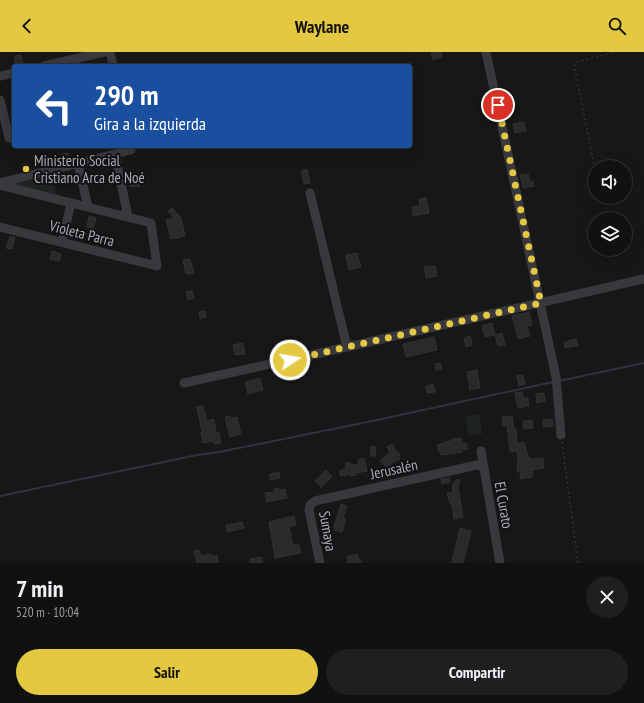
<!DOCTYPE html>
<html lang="es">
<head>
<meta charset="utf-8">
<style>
  :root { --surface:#111112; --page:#1e1f20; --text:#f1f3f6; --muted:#9c9d9f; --line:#303132; --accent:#e5c842 }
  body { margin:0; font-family:"PT Sans Narrow",sans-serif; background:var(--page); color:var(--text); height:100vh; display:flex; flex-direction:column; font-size:15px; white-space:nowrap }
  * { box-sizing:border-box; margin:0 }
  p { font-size:13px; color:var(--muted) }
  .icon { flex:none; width:22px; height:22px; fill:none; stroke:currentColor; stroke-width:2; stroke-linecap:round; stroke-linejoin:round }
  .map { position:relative; height:511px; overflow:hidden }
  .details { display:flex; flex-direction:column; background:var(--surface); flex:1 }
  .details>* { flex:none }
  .hud { position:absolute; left:12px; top:12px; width:400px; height:84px; border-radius:4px; box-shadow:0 4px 16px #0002,0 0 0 1px var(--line); background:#1a4fa0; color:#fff; overflow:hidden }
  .buttons { position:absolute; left:588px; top:108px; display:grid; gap:8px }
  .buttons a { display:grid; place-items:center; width:44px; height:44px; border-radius:50%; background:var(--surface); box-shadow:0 4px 16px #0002,0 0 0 1px var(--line); font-size:20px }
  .pin { position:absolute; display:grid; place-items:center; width:34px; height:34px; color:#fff; margin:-17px; border:2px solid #fff; border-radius:50%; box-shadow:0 1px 4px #0007 }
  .me { position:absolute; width:44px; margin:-22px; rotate:78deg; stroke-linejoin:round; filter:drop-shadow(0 0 3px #0008) }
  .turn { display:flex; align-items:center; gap:14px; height:84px; padding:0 16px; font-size:18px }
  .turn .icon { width:52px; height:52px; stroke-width:2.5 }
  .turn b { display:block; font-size:28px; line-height:34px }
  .round { display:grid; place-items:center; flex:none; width:42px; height:42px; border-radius:21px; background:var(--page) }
  .overview { display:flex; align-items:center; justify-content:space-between; height:68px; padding:0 16px }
  h1 { font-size:24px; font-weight:700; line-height:30px }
  .button { display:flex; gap:8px; margin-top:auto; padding:8px 16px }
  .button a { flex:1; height:46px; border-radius:24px; background:var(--accent); color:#111; font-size:16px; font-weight:700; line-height:46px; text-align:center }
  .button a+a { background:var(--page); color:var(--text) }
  header { display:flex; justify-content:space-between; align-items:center; height:52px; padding:0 16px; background:var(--accent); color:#111; font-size:18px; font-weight:700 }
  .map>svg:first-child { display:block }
  .green { fill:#1d231f }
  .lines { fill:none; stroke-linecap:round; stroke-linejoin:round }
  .stream { stroke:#2e333c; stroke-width:2 }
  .building { fill:#2a2a2c; stroke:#313134 }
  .path { stroke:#3e3f44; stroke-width:1; stroke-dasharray:2 3; stroke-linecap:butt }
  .minor { stroke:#38383d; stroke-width:9 }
  .route { stroke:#e5c842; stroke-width:7; stroke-dasharray:0 12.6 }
  .poi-dot { fill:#e5c842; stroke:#121213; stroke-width:1.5 }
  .labels { text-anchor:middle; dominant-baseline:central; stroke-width:4; stroke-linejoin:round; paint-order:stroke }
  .poi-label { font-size:15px; fill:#aaacb7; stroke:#121213; text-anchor:start }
  .street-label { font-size:15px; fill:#aaacb7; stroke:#121213 }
</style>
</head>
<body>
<header><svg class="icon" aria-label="back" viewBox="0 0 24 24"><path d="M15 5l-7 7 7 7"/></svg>Waylane<svg class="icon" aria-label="search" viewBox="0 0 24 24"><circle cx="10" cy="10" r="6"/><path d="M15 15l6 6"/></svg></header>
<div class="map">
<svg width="644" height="511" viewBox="0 0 644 511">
  <rect width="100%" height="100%" fill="#171718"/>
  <path class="green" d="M50,123L57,143L12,133Z
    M479,362L482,382L469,384L465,365Z"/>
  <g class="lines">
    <path class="stream" d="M559,329L644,311
      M0,444L197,403L219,400L363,371L553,330"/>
  </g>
  <path class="building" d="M431,0H441L442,5L433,8Z
    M21,3L23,13L16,14L14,4Z
    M524,70L526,79L515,81L513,72Z
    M68,101L69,107L62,109L61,102Z
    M28,112L29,117L24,119L22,113Z
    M307,117L310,131L304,132L301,119Z
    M528,122L530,130L533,129L534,134L523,136L520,123Z
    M139,127L140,134L130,135L129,128Z
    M426,146L429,161L413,164L412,155L420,154L419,147Z
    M172,156L181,166L185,184L171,187L166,168L174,166L168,159Z
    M89,164L96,166L93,177L87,175Z
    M10,184L15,186L12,197L6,196Z
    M52,199L61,202L59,209L50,207Z
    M357,201L361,215L349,218L346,203Z
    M190,207L194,221L186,222L183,208Z
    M435,214L437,224L426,226L424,215Z
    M192,239L194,246L188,248L186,240Z
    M205,259L206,265L200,267L199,260Z
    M529,260L532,273L527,274L530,284L518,287L512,264Z
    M492,271L495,283L485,285L482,274Z
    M502,281L505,293L498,294L495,283Z
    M470,284L472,293L466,295L464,286Z
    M434,285L437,298L406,305L403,292Z
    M576,287L578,294L565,296L564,290Z
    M243,291L245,302L235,303L233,293Z
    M440,311L442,317L436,318L435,312Z
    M477,318L480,336L470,338L467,320Z
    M523,323L525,332L519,334L517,324Z
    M260,326L263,338L248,342L245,330Z
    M433,332L435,340L427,341L426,334Z
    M522,340L523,346H528L529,354L518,356L515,341Z
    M544,341L545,349L537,351L536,342Z
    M203,354L207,369L214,367L216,381L219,380L221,391L214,392L213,389L203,391L201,380H202L197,355Z
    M229,364L230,366L237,365L241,382L230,385L225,365Z
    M512,364L514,378L516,377L517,392L524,390L529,407L543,406L544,416L533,418L532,425L520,427L521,420H517L518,409L517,399L510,400L507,373L503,374L502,365Z
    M552,367L553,374L543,375V368Z
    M532,368L533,376L524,377L523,369Z
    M461,386L462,392L466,391L467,397L461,398L462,400L441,403L440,399L439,400L437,393L445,391V390L452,389V387Z
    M392,392L396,400L397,399L400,403L398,404L400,407L390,412L394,421L389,423L385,414L380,409L390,400L387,395Z
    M375,394L376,404H371L370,395Z
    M364,406L367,419L356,421V423L350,424V422L341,424L339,419L346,417L345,411L350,410V413L359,412L358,408Z
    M326,418L332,425L321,435L315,429Z
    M279,420L280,426L270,428V422Z
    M449,426L450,430L442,432L441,427Z
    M457,427L460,429L458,434L463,465L454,467L452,452H450L447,441L453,440L452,434Z
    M279,436V438L285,437L287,446L267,450L265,441L275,440L274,437Z
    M341,452L347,454L343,466L346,467L342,480L334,478L335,476L334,475Z
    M294,464L296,473L289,475L293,494L299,492L301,501L275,506L269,470Z
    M242,470L244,476L227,480L226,473Z
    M460,476L471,479L463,511H456L452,510Z
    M199,498L201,504L210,502L212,504L217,503L218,511H197L194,499Z
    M357,502L361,511H347L348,509L347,505Z
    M261,505L263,511H251L250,507Z"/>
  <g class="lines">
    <path class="path" d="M595,117L574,13L577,10L616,0
      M601,145V146
      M562,390L578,511"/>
    <path class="minor" d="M110,0L113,14
      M486,0L556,325L561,383
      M44,14L104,0
      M0,24L14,21
      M0,48L9,86
      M115,102L128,165
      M78,112L88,155
      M0,131L131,98
      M0,133L151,171L157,214L0,175
      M310,141L347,295
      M62,190L71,151
      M184,331L347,295L644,227
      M481,399L500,511
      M320,511L309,458L310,453L315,449L477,413L484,415"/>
  </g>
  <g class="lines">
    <path class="route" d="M290,308L541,251L498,53"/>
  </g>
  <circle class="poi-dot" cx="26" cy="117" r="4"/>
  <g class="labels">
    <g class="poi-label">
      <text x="34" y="108">Ministerio Social<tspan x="34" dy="17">Cristiano Arca de Noé</tspan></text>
    </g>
    <g class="street-label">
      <text transform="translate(82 181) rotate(14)">Violeta Parra</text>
      <text transform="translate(394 417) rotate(-12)">Jerusalén</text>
      <text transform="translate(504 453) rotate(80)">El Curato</text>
      <text transform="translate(328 479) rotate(80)">Sumaya</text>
    </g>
  </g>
</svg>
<div class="buttons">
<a><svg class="icon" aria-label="sound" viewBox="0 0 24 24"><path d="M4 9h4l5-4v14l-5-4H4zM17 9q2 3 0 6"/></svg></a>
<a><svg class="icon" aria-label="layers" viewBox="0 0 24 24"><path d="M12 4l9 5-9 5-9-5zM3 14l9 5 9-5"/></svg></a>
</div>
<div class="pin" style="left:498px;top:53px;background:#d93025"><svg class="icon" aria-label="arrive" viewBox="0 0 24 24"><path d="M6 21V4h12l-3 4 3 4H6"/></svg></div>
<svg class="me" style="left:290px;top:308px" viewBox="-20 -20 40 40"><circle r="17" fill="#e5c842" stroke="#fff" stroke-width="3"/><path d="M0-11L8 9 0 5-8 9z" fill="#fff"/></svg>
<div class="hud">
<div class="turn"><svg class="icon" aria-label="left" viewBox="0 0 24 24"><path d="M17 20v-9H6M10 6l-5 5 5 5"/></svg><div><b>290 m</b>Gira a la izquierda</div></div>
</div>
</div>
<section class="details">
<div class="overview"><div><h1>7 min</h1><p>520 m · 10:04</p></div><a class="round"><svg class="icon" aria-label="close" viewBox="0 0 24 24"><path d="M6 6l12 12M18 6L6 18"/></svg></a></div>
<div class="button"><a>Salir</a><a>Compartir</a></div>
</section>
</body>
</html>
